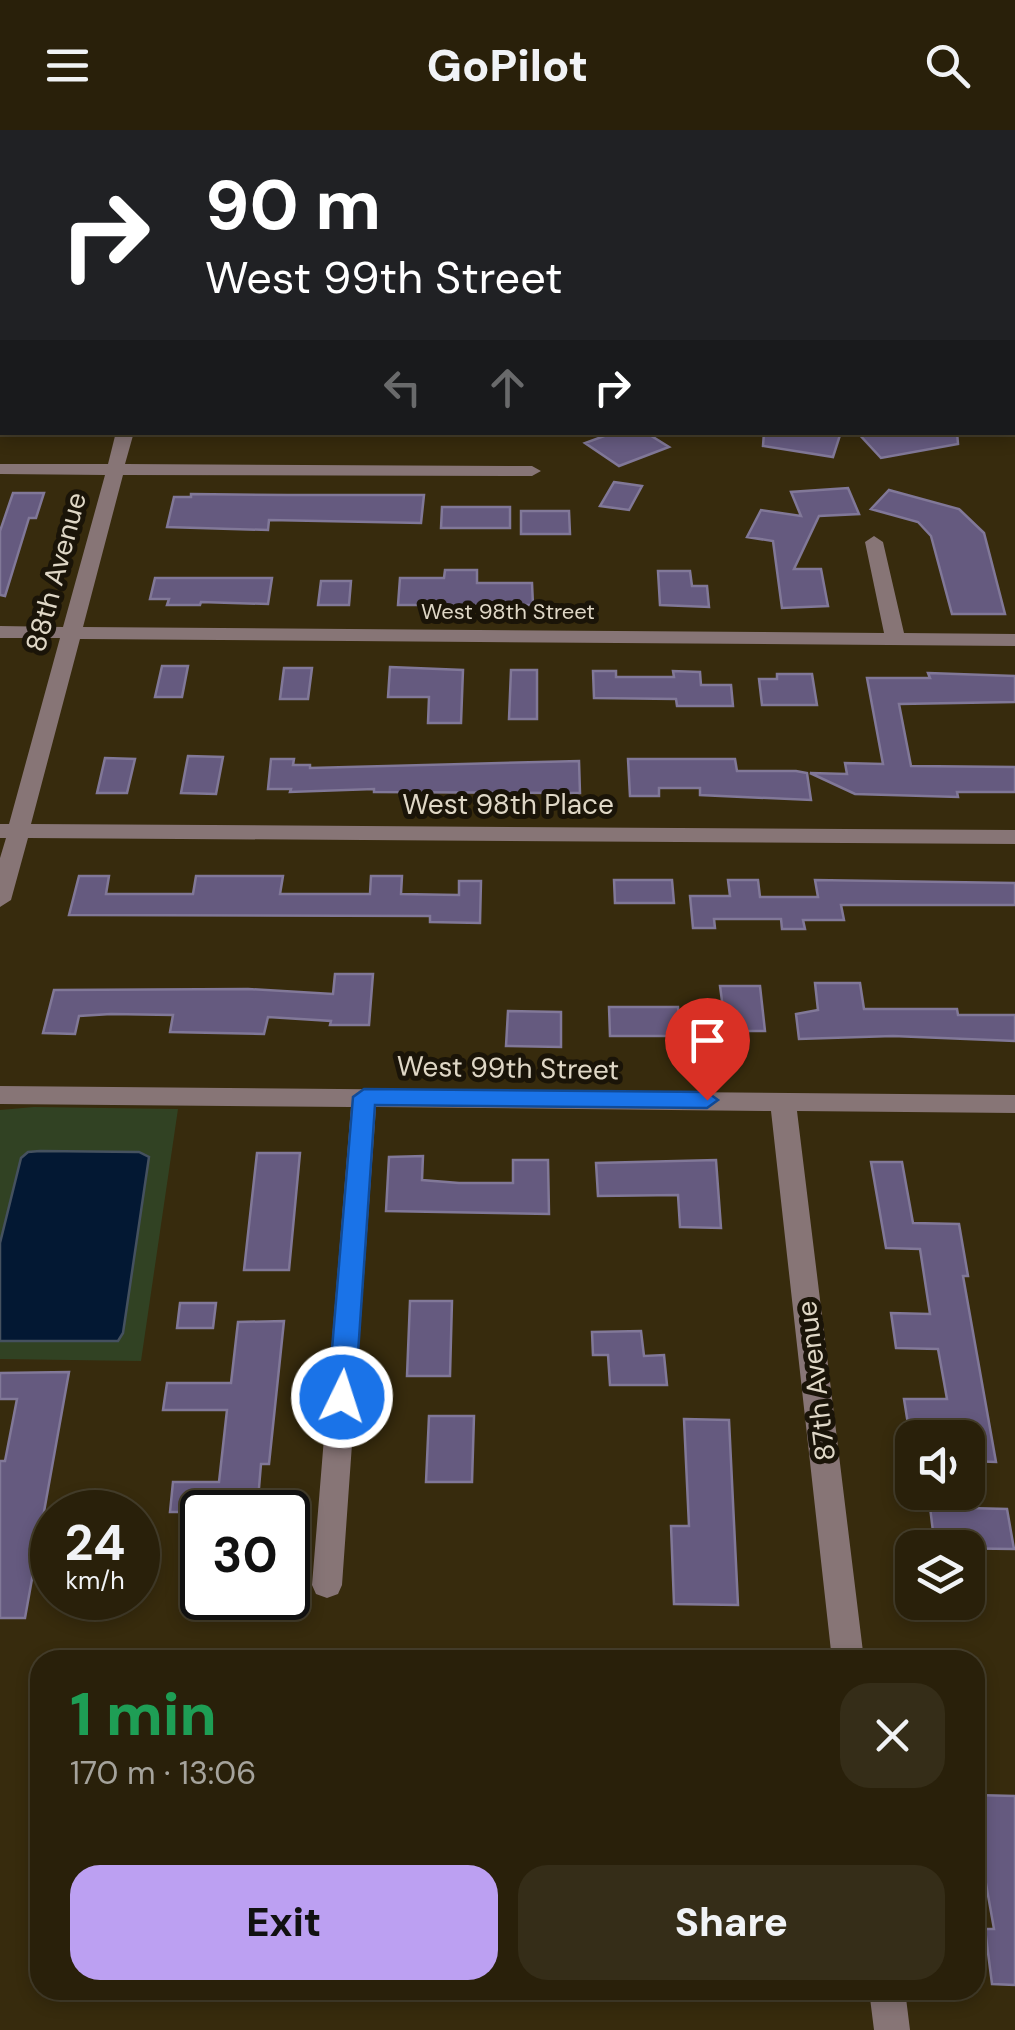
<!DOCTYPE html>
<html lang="en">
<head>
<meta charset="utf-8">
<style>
  :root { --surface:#29200a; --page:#352d18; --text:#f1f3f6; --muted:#a5a39c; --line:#453e2b; --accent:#bca0f2 }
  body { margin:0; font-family:"DM Sans",sans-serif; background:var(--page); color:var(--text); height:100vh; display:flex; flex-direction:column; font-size:38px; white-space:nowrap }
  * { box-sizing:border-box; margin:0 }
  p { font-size:32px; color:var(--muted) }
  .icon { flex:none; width:55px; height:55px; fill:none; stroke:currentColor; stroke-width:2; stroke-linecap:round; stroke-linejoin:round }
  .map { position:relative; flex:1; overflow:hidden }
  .drawer { position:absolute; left:30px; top:1520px; width:955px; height:350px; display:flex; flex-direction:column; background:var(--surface); border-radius:30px; box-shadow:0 5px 15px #0003,0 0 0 2px var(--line) }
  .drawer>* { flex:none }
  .top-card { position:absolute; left:0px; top:0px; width:1015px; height:305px; box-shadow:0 5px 15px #0003,0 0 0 2px var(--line); background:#202124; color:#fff; overflow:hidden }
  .tools { position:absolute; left:895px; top:1290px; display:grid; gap:20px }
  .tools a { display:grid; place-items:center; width:90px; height:90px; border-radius:20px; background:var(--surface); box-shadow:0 5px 15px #0003,0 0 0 2px var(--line); font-size:50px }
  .speed { position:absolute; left:30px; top:1360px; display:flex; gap:20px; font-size:50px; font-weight:700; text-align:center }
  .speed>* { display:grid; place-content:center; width:130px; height:130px; border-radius:50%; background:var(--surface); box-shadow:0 5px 15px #0003,0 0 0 2px var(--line); line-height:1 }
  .speed small { font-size:25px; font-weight:400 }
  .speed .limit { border:5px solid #111; border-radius:15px; background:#fff; color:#111 }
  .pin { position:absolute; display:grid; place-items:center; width:85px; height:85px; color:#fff; margin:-102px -42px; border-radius:50% 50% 50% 0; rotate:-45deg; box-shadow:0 0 10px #0007 }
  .pin .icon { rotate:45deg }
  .me { position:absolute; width:110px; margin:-55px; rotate:4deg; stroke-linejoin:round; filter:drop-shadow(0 0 8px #0008) }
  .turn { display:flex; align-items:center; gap:35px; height:210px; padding:0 40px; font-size:45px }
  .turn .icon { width:130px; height:130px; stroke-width:2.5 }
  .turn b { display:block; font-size:70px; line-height:85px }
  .lanes { display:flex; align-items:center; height:95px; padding:0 40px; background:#0003; justify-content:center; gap:50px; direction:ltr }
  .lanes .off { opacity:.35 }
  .round { display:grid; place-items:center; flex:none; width:105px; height:105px; border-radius:30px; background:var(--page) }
  .summary { display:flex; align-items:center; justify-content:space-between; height:170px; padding:0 40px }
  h1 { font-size:60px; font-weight:800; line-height:75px; color:#1e9e55 }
  .primary-button { display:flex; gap:20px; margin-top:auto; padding:20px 40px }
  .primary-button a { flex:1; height:115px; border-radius:30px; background:var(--accent); color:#111; font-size:40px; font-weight:800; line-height:115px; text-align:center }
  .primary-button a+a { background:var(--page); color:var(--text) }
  header { display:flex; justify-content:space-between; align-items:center; height:130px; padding:0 40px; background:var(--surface); font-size:45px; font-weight:800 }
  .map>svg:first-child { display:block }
  .green { fill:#314223 }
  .water { fill:#031833; stroke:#45515f; stroke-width:2.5 }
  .building { fill:#655a7f; stroke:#817898; stroke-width:2.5 }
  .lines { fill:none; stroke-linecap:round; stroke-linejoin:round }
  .minor { fill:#877576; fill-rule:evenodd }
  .route { fill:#1a73e8; stroke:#114b97; stroke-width:2.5 }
  .labels { text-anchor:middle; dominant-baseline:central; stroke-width:10; stroke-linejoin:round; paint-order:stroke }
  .far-street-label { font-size:22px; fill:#dfd7c6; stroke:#1a1408 }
  .street-label { font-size:28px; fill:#dfd7c6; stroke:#1a1408 }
</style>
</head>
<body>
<header><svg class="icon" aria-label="menu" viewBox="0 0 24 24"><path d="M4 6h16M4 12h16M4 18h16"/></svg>GoPilot<svg class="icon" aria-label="search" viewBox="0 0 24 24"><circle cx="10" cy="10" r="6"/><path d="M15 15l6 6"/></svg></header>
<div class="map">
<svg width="1015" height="1900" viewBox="0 0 1015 1900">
  <rect width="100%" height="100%" fill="#372b0d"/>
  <path class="green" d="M34,977L178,979L141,1231L0,1229V980Z"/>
  <path class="water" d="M40,1021L139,1022L149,1027L123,1203L118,1211H0V1113L21,1028L28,1022Z"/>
  <path class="building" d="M615,302H645L669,317L619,336L585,313Z
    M764,302H841L833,327L763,316Z
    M857,302H957L958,314L881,328Z
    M614,352L642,356L629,380L600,376Z
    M848,358L859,384L819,386L794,439H821L828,476L782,478L773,411L747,407L761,380L801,386L791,362Z
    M889,360L959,379L984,403L1005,484H952L931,406L918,392L871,379Z
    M13,363H44L36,388H29L5,466L0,465V401Z
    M191,364L288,365H424L421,393L269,390L268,400L167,397L174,367H191Z
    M442,377H510V398H441Z
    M521,381H569L570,404H521Z
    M445,440H477V453H532L533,475H398L400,448H444Z
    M658,441H690L692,456H707L709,477L660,475Z
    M155,448H272L268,474L201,472L200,475H167L169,469H150Z
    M321,451H351L349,475H318Z
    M162,536H188L182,567H155Z
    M390,537L463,540L461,593H428L429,567H388Z
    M284,538H312L308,569H280Z
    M511,540H537V589H509Z
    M593,541H616V547H674L673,541L700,542L701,555H731L733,576H677L676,569L594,568Z
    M928,543L1015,546V572L899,574L911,636L1015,637V662H957L958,667L855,664L810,643L847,644L845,633L883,634L867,548H930Z
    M777,544H812L817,575H762L759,549H777Z
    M188,626L223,627L216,664L181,663Z
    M105,628L135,629L127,663H97Z
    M271,629H294L293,635H310V638L579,631L580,663L374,662V659L290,662L291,659H268Z
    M628,629H735L737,641H796L807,643L811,670L700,665V658H659V666H630Z
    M79,746H109L106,764H193L196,746H283L280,764H370L371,746H402L401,764L459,765V751H481L480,793L430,792V786L69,785Z
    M614,750H672L674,773H615Z
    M728,750H758L760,767H818L815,750L1015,753V775H841L844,790H803L805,799H782L781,789H714L715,798H693L690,766H730Z
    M335,844H373L369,895H330L331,891L268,887L264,904L170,902L173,885L111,884L79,886L75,904L43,903L54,860L248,859L333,864Z
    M815,853H860L864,879H957L958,885H1015V911L893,906L799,909L796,884L818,880Z
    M720,856H760L765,901H742L743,908H703L700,886H724Z
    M609,877H678L680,906H610Z
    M508,881L561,882V917L506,916Z
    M257,1023H300L289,1140H244Z
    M423,1026L422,1050L459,1053H513V1030H548L549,1084L386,1081L389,1027Z
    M716,1030L721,1098L680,1097L678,1065L598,1066L596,1033Z
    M871,1032H902L913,1093L959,1094L968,1146H963L996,1332L968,1331V1308L910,1307L904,1269H947L938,1219L896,1218L891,1183L930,1184L920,1119L886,1118Z
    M410,1171H452L450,1246H407Z
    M180,1173H216L213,1198H177Z
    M284,1191L269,1334H261L257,1382H170L173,1352H219L227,1280H163L167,1253H231L238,1192Z
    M641,1201L644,1226L664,1225L667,1255H610L608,1225H593L592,1202Z
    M69,1242L25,1488H0V1331H5L17,1269H0V1243Z
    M429,1286H474L472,1352H426Z
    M684,1289L729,1290L738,1475L674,1474L671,1396H689Z
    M930,1377L1007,1379L1014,1419L935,1418Z
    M975,1665L1015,1666V1855L992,1854L985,1799H994L985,1748L978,1747L975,1730Z"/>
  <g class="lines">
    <path class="minor" d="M647,0H671L672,2H649Z
      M1012,92H1015V102H1012Z
      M0,200H2V210H0Z
      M1012,203H1015V213H1012Z
      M116,302H134L125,334L532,336L541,341L532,346L123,345L83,497L884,503L865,412L874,406L883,412L904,503L1015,504V516L80,509L31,694L1015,700V714L28,708L11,770L0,777V728L6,708H0V694H9L60,508H0V496L63,497L105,345L0,344V334H108Z
      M0,956L1015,965V983L797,981L864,1530H832L771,981L376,977L342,1455L338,1464L327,1468L316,1464L312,1455L351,977L0,974Z
      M869,1860H905L910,1900H874Z"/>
  </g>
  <path class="route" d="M364,959L707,962L718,970L707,978L375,975L355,1267L351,1275L342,1278L332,1275L328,1267L353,967Z"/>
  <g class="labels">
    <g class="far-street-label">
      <text x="508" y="481">West 98th Street</text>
    </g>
    <g class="street-label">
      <text transform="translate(56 442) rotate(-75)">88th Avenue</text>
      <text x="508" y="674">West 98th Place</text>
      <text transform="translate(508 938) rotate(1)">West 99th Street</text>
      <text transform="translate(816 1251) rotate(-97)">87th Avenue</text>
    </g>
  </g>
</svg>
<div class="tools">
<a><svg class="icon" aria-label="sound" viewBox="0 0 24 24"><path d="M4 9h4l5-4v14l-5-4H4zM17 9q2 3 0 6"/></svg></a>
<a><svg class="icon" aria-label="layers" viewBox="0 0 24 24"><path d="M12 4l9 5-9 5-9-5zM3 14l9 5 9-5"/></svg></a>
</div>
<div class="speed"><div>24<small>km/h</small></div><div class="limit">30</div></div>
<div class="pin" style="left:707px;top:970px;background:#d93025"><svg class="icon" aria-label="arrive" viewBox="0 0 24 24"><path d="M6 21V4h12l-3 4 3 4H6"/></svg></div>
<svg class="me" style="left:342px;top:1267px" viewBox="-20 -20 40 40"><circle r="17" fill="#1a73e8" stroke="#fff" stroke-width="3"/><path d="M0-11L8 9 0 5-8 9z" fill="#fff"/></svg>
<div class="top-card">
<div class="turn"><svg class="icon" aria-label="right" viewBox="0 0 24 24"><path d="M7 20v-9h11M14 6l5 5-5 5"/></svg><div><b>90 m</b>West 99th Street</div></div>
<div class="lanes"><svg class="icon off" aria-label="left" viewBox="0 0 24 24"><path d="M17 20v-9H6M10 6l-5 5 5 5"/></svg><svg class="icon off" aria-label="ahead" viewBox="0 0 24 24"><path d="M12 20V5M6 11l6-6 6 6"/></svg><svg class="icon" aria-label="right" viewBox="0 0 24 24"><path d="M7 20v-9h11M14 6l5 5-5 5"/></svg></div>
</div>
<section class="drawer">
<div class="summary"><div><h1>1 min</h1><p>170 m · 13:06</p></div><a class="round"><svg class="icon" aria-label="close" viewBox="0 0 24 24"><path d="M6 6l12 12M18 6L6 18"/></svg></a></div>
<div class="primary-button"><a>Exit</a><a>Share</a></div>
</section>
</div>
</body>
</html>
